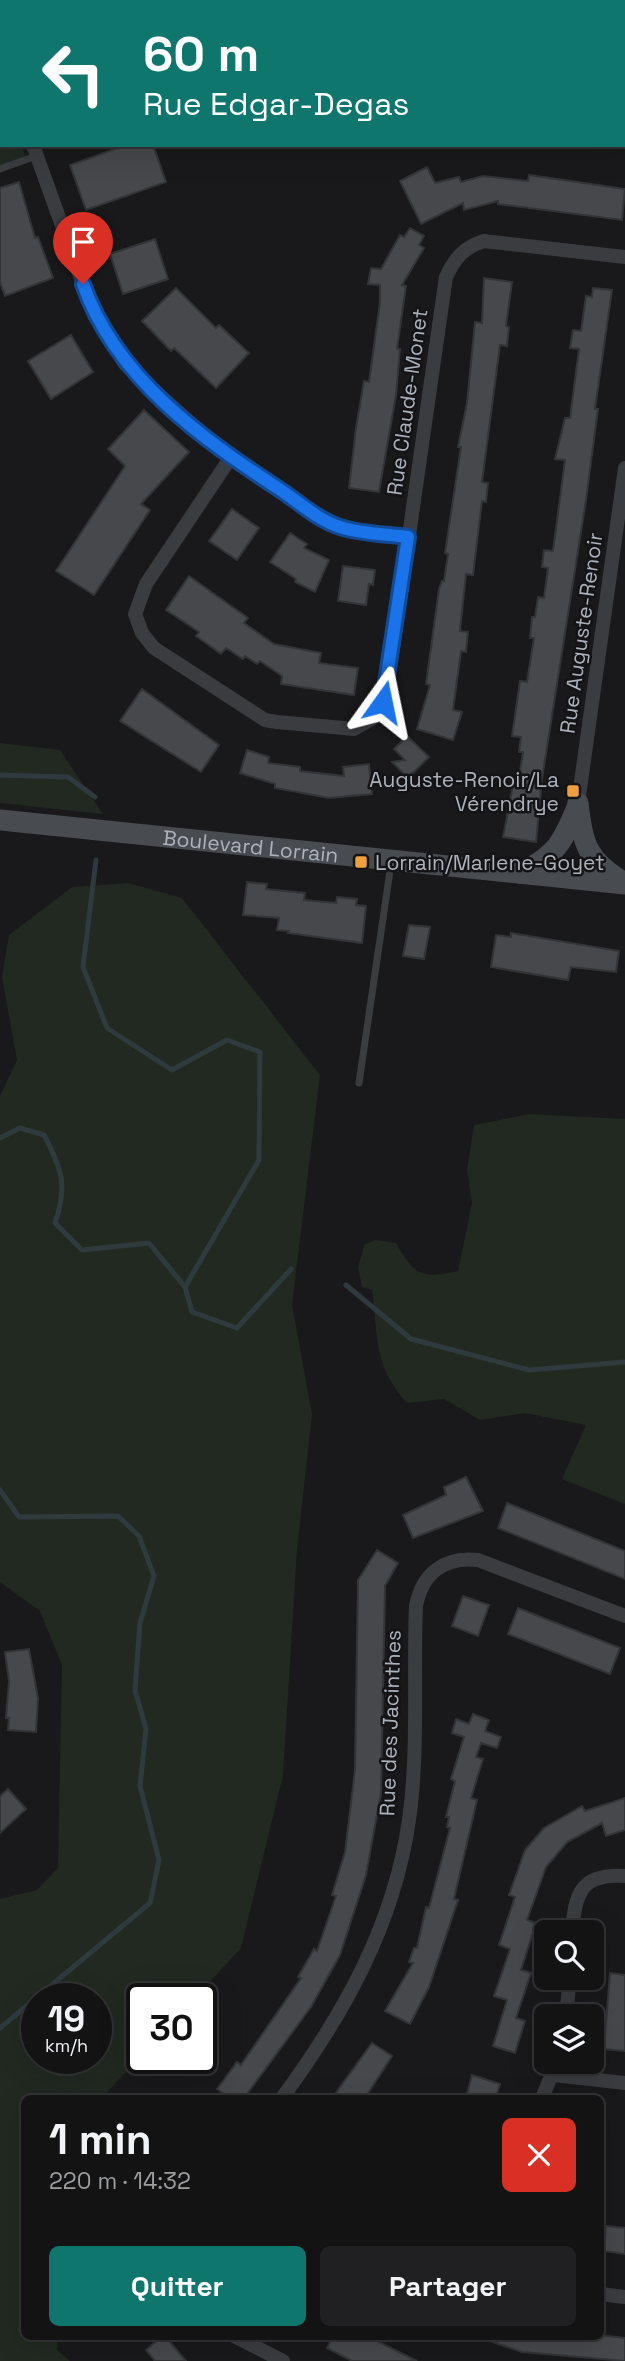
<!DOCTYPE html>
<html lang="fr">
<head>
<meta charset="utf-8">
<style>
  :root { --surface:#131314; --page:#202022; --text:#f1f3f6; --muted:#9d9ea0; --line:#323234; --accent:#0f766e }
  body { margin:0; font-family:"Space Grotesk",sans-serif; background:var(--page); color:var(--text); height:100vh; display:flex; flex-direction:column; font-size:26px; white-space:nowrap }
  * { box-sizing:border-box; margin:0 }
  p { font-size:23px; color:var(--muted) }
  .icon { flex:none; width:38px; height:38px; fill:none; stroke:currentColor; stroke-width:2; stroke-linecap:round; stroke-linejoin:round }
  .map { position:relative; flex:1; overflow:hidden }
  .drawer { position:absolute; left:21px; top:2095px; width:583px; height:245px; display:flex; flex-direction:column; background:var(--surface); border-radius:10px; box-shadow:0 7px 28px #0002,0 0 0 2px var(--line) }
  .drawer>* { flex:none }
  .guide { position:absolute; left:0px; top:0px; width:626px; height:147px; box-shadow:0 7px 28px #0002,0 0 0 2px var(--line); background:#0f766e; color:#fff; overflow:hidden }
  .tools { position:absolute; left:534px; top:1920px; display:grid; gap:14px }
  .tools a { display:grid; place-items:center; width:70px; height:70px; border-radius:10px; background:var(--surface); box-shadow:0 7px 28px #0002,0 0 0 2px var(--line); font-size:35px }
  .speed { position:absolute; left:21px; top:1983px; display:flex; gap:14px; font-size:35px; font-weight:700; text-align:center }
  .speed>* { display:grid; place-content:center; width:91px; height:91px; border-radius:50%; background:var(--surface); box-shadow:0 7px 28px #0002,0 0 0 2px var(--line); line-height:1 }
  .speed small { font-size:18px; font-weight:400 }
  .speed .limit { border:4px solid #111; border-radius:10px; background:#fff; color:#111 }
  .pin { position:absolute; display:grid; place-items:center; width:60px; height:60px; color:#fff; margin:-72px -30px; border-radius:50% 50% 50% 0; rotate:-45deg; box-shadow:0 0 7px #0007 }
  .pin .icon { rotate:45deg }
  .me { position:absolute; width:77px; margin:-38px; rotate:12deg; stroke-linejoin:round; filter:drop-shadow(0 0 5px #0008) }
  .turn { display:flex; align-items:center; gap:24px; height:147px; padding:0 28px; font-size:32px }
  .turn .icon { width:91px; height:91px; stroke-width:2.5 }
  .turn b { display:block; font-size:49px; line-height:60px }
  .round { display:grid; place-items:center; flex:none; width:74px; height:74px; border-radius:10px; background:var(--page) }
  .overview { display:flex; align-items:center; justify-content:space-between; height:119px; padding:0 28px }
  h1 { font-size:42px; font-weight:700; line-height:52px }
  .button { display:flex; gap:14px; margin-top:auto; padding:14px 28px }
  .button a { flex:1; height:80px; border-radius:10px; background:var(--accent); color:#fff; font-size:28px; font-weight:700; line-height:80px; text-align:center }
  .button a+a { background:var(--page); color:var(--text) }
  .map>svg:first-child { display:block }
  .green { fill:#212921; fill-rule:evenodd }
  .lines { fill:none; stroke-linecap:round; stroke-linejoin:round }
  .stream { stroke:#2f3a3f; stroke-width:5 }
  .building { fill:#46484b; stroke:#333437; stroke-width:2 }
  .lane { stroke:#3a3c40; stroke-width:7 }
  .street { stroke:#3a3c40; stroke-width:14 }
  .secondary { stroke:#484b50; stroke-width:21 }
  .route-casing { stroke:#114b97; stroke-width:18 }
  .route { stroke:#1a73e8; stroke-width:12 }
  .poi-dot { fill:#ef9f3d; stroke:#141416; stroke-width:2.5 }
  .labels { text-anchor:middle; dominant-baseline:central; stroke-width:5; stroke-linejoin:round; paint-order:stroke }
  .street-label { font-size:21px; fill:#acb2bb; stroke:#141416 }
  .poi-label { font-size:21px; fill:#acb2bb; stroke:#141416; text-anchor:end }
</style>
</head>
<body>
<div class="map">
<svg width="625" height="2361" viewBox="0 0 625 2361">
  <rect width="100%" height="100%" fill="#19191b"/>
  <path class="green" d="M165,0H315L165,2Z
    M0,89L2,145H22L27,163L0,172Z
    M0,743L60,750L103,814L0,803Z
    M128,883L182,898L320,1075L292,1305L312,1414L297,1549L283,1775L241,1948L195,1998H142V2055L102,2098H24V2336H58L57,2350L70,2361H0V1899L37,1890L58,1868L62,1665L40,1611L0,1582V1096L17,1060L2,977L9,935L72,887ZM96,1998V2058H37V1998Z
    M530,1114L625,1119V1504L562,1479L586,1425L525,1413L480,1420L444,1399L407,1403C373,1366 378,1335 372,1290L362,1287L358,1267L365,1244L376,1240L396,1243C415,1276 421,1279 458,1271L472,1203L467,1170L474,1125Z"/>
  <g class="lines">
    <path class="stream" d="M0,775L68,777L95,797
      M96,860L83,967L107,1028L172,1070L227,1040L260,1052L259,1160L185,1287
      M0,1138L20,1128L44,1135C62,1170 68,1185 55,1223L82,1250L149,1243L185,1287L192,1312L237,1328L291,1269
      M346,1285L411,1339L529,1370L625,1362
      M0,1490L19,1517L118,1516L139,1536L154,1576L140,1623L135,1690L146,1729L140,1786L159,1860L150,1903L0,2028"/>
  </g>
  <path class="building" d="M126,145H153L166,182L86,210L70,165Z
    M427,167L435,183L459,177L461,182L483,176L528,181L529,175L625,189L622,220L498,204V201L464,210L463,203L421,224L400,181Z
    M19,182L35,238L38,237L53,278L5,296L0,282V188Z
    M410,228L424,236L419,245L424,248L402,285L406,286L397,349H400L396,395L379,492L349,488L356,428L364,381L369,382L380,302V285L368,284L371,268L381,269L400,235L404,237Z
    M155,239L168,279L123,294L110,254Z
    M484,278L512,282L506,326L509,327L507,346L500,345L482,482L488,483L486,502L482,501L473,575L466,574L460,631L468,632L466,652L461,651L453,710L462,712L453,740L417,729L430,685L426,684L439,589L442,581H444L448,554L445,553L461,447H458L467,403L475,322L482,323Z
    M176,288L216,328L219,325L249,353L216,388L174,348L171,351L142,321Z
    M593,288L612,290L595,409H598L586,500L542,779L536,842L503,837L513,785H518L523,752H519L521,737L512,736L520,681L527,682L534,638H530L532,617H535L538,597L544,598L548,568L542,567L544,550L553,551L565,460L555,459L565,418H570L579,349L570,348L573,330L581,331L586,296L592,297Z
    M71,335L93,372L51,399L28,361Z
    M144,410L189,452L141,504L150,510L94,595L56,571L125,466L108,449Z
    M232,509L259,528L237,560L209,541Z
    M290,533L307,544L304,548L329,560L315,592L295,582L296,579L270,562Z
    M343,566L375,570L373,585L369,584L366,605L338,601Z
    M189,576L248,618L244,623L274,644L321,653L319,663L358,668L354,695L281,684L282,676L260,661L257,664L245,656L243,659L226,648L221,654L196,636L199,632L166,610Z
    M142,689L219,745L201,772L120,721Z
    M407,736L429,757L408,778L392,762L405,760L394,749Z
    M247,750L269,757L268,763L300,767V771L344,776L343,767L369,764L372,794L329,798L275,788V784L240,773Z
    M247,882L267,884L266,889L305,893L304,900L336,903L337,897L357,899L356,905L366,906L362,943L288,933L289,931L277,930L279,918L243,915Z
    M409,925L430,927L424,959L403,956Z
    M511,933L619,951L616,972L571,967L568,980L491,967L496,935L511,937Z
    M466,1477L483,1511L413,1538L403,1515L446,1495L444,1487Z
    M507,1503L625,1551V1579L498,1528Z
    M377,1550L398,1563L385,1586L381,1793L366,1875L340,1955L311,2007L244,2098H229L217,2089L237,2062L241,2065L301,1978L298,1977L314,1949L317,1951L336,1896L332,1895L345,1852L355,1770L358,1580Z
    M463,1596L489,1605L478,1636L452,1626Z
    M518,1608L620,1648L610,1674L508,1634Z
    M29,1649L38,1698L36,1732L8,1730L9,1718H6L9,1681L5,1652Z
    M473,1714L489,1720L485,1731L501,1737L497,1748L481,1743L476,1757L483,1759L471,1798L477,1800L454,1899L458,1900L429,1987L410,2024L385,2011L413,1963L409,1962L414,1948H417L426,1907L429,1908L450,1828L447,1827L449,1817H446L455,1781L451,1779L464,1737L452,1733L456,1719L469,1724Z
    M8,1789L26,1809L0,1833V1796Z
    M625,1798V1830L606,1836L602,1823L567,1842L546,1867L527,1920L536,1923L521,1970L531,1973L516,2018L525,2021L515,2053L493,2046L507,2000L494,1996L510,1949L499,1945L515,1897L509,1895L525,1850L544,1828L582,1806L585,1811Z
    M610,1973L625,1975V2051L604,2049Z
    M372,2043L392,2056L365,2098H332Z
    M472,2075L500,2084L496,2098H466Z
    M606,2226L625,2228V2254L604,2251Z
    M600,2335L625,2338V2361L522,2352L484,2339V2336Z
    M162,2336H165L186,2361H155L146,2350Z
    M333,2336H367L417,2361H352L327,2348Z"/>
  <g class="lines">
    <path class="lane" d="M0,169L36,156
      M359,1083L391,864"/>
    <path class="street" d="M0,62L2,67
      M33,145L94,315L125,364L215,445L326,521L358,531L408,537
      M231,457L146,584L135,614L142,633L154,648L265,720L277,722L354,729L372,719L379,710L387,689L446,277C455,258 464,247 484,241L625,257
      M578,803L625,468
      M572,1932C575,1893 581,1873 625,1876
      M566,2016L570,1978
      M554,2075L625,2083
      M282,2098C344,2014 394,1925 409,1820C419,1749 413,1677 416,1606C422,1574 444,1556 478,1560L625,1616
      M542,2098L557,2062
      M600,2294L625,2297
      M234,2336L283,2361"/>
    <g class="secondary">
      <path d="M578,803C583,845 587,861 625,883"/>
      <path id="s1" d="M0,820L625,884"/>
      <path d="M520,873C556,856 563,842 578,805"/>
    </g>
  </g>
  <g class="lines">
    <g class="route-casing">
      <path id="route" d="M83,284C116,378 201,438 282,491C300,503 318,520 340,527C361,534 386,534 408,537L383,702"/>
    </g>
    <use href="#route" class="route"/>
  </g>
  <g class="poi-dot">
    <rect x="566" y="784" width="14" height="14" rx="3.5"/>
    <rect x="354" y="855" width="14" height="14" rx="3.5"/>
  </g>
  <g class="labels">
    <g class="street-label">
      <text transform="translate(407 402) rotate(-82)">Rue Claude-Monet</text>
      <text transform="translate(581 633) rotate(-82)">Rue Auguste-Renoir</text>
      <text stroke="none"><textPath href="#s1" startOffset="252">Boulevard Lorrain</textPath></text>
      <text transform="translate(390 1723) rotate(-88)">Rue des Jacinthes</text>
    </g>
    <g class="poi-label">
      <text x="559" y="779">Auguste-Renoir/La<tspan x="559" dy="24">Vérendrye</tspan></text>
      <text x="375" y="862" text-anchor="start">Lorrain/Marlene-Goyet</text>
    </g>
  </g>
</svg>
<div class="tools">
<a><svg class="icon" aria-label="search" viewBox="0 0 24 24"><circle cx="10" cy="10" r="6"/><path d="M15 15l6 6"/></svg></a>
<a><svg class="icon" aria-label="layers" viewBox="0 0 24 24"><path d="M12 4l9 5-9 5-9-5zM3 14l9 5 9-5"/></svg></a>
</div>
<div class="speed"><div>19<small>km/h</small></div><div class="limit">30</div></div>
<div class="pin" style="left:83px;top:284px;background:#d93025"><svg class="icon" aria-label="arrive" viewBox="0 0 24 24"><path d="M6 21V4h12l-3 4 3 4H6"/></svg></div>
<svg class="me" style="left:383px;top:702px" viewBox="-20 -20 40 40"><path d="M0-17L14 15 0 8-14 15z" fill="#1a73e8" stroke="#fff" stroke-width="4"/></svg>
<div class="guide">
<div class="turn"><svg class="icon" aria-label="left" viewBox="0 0 24 24"><path d="M17 20v-9H6M10 6l-5 5 5 5"/></svg><div><b>60 m</b>Rue Edgar-Degas</div></div>
</div>
<section class="drawer">
<div class="overview"><div><h1>1 min</h1><p>220 m · 14:32</p></div><a class="round" style="background:#d93025;color:#fff"><svg class="icon" aria-label="close" viewBox="0 0 24 24"><path d="M6 6l12 12M18 6L6 18"/></svg></a></div>
<div class="button"><a>Quitter</a><a>Partager</a></div>
</section>
</div>
</body>
</html>
